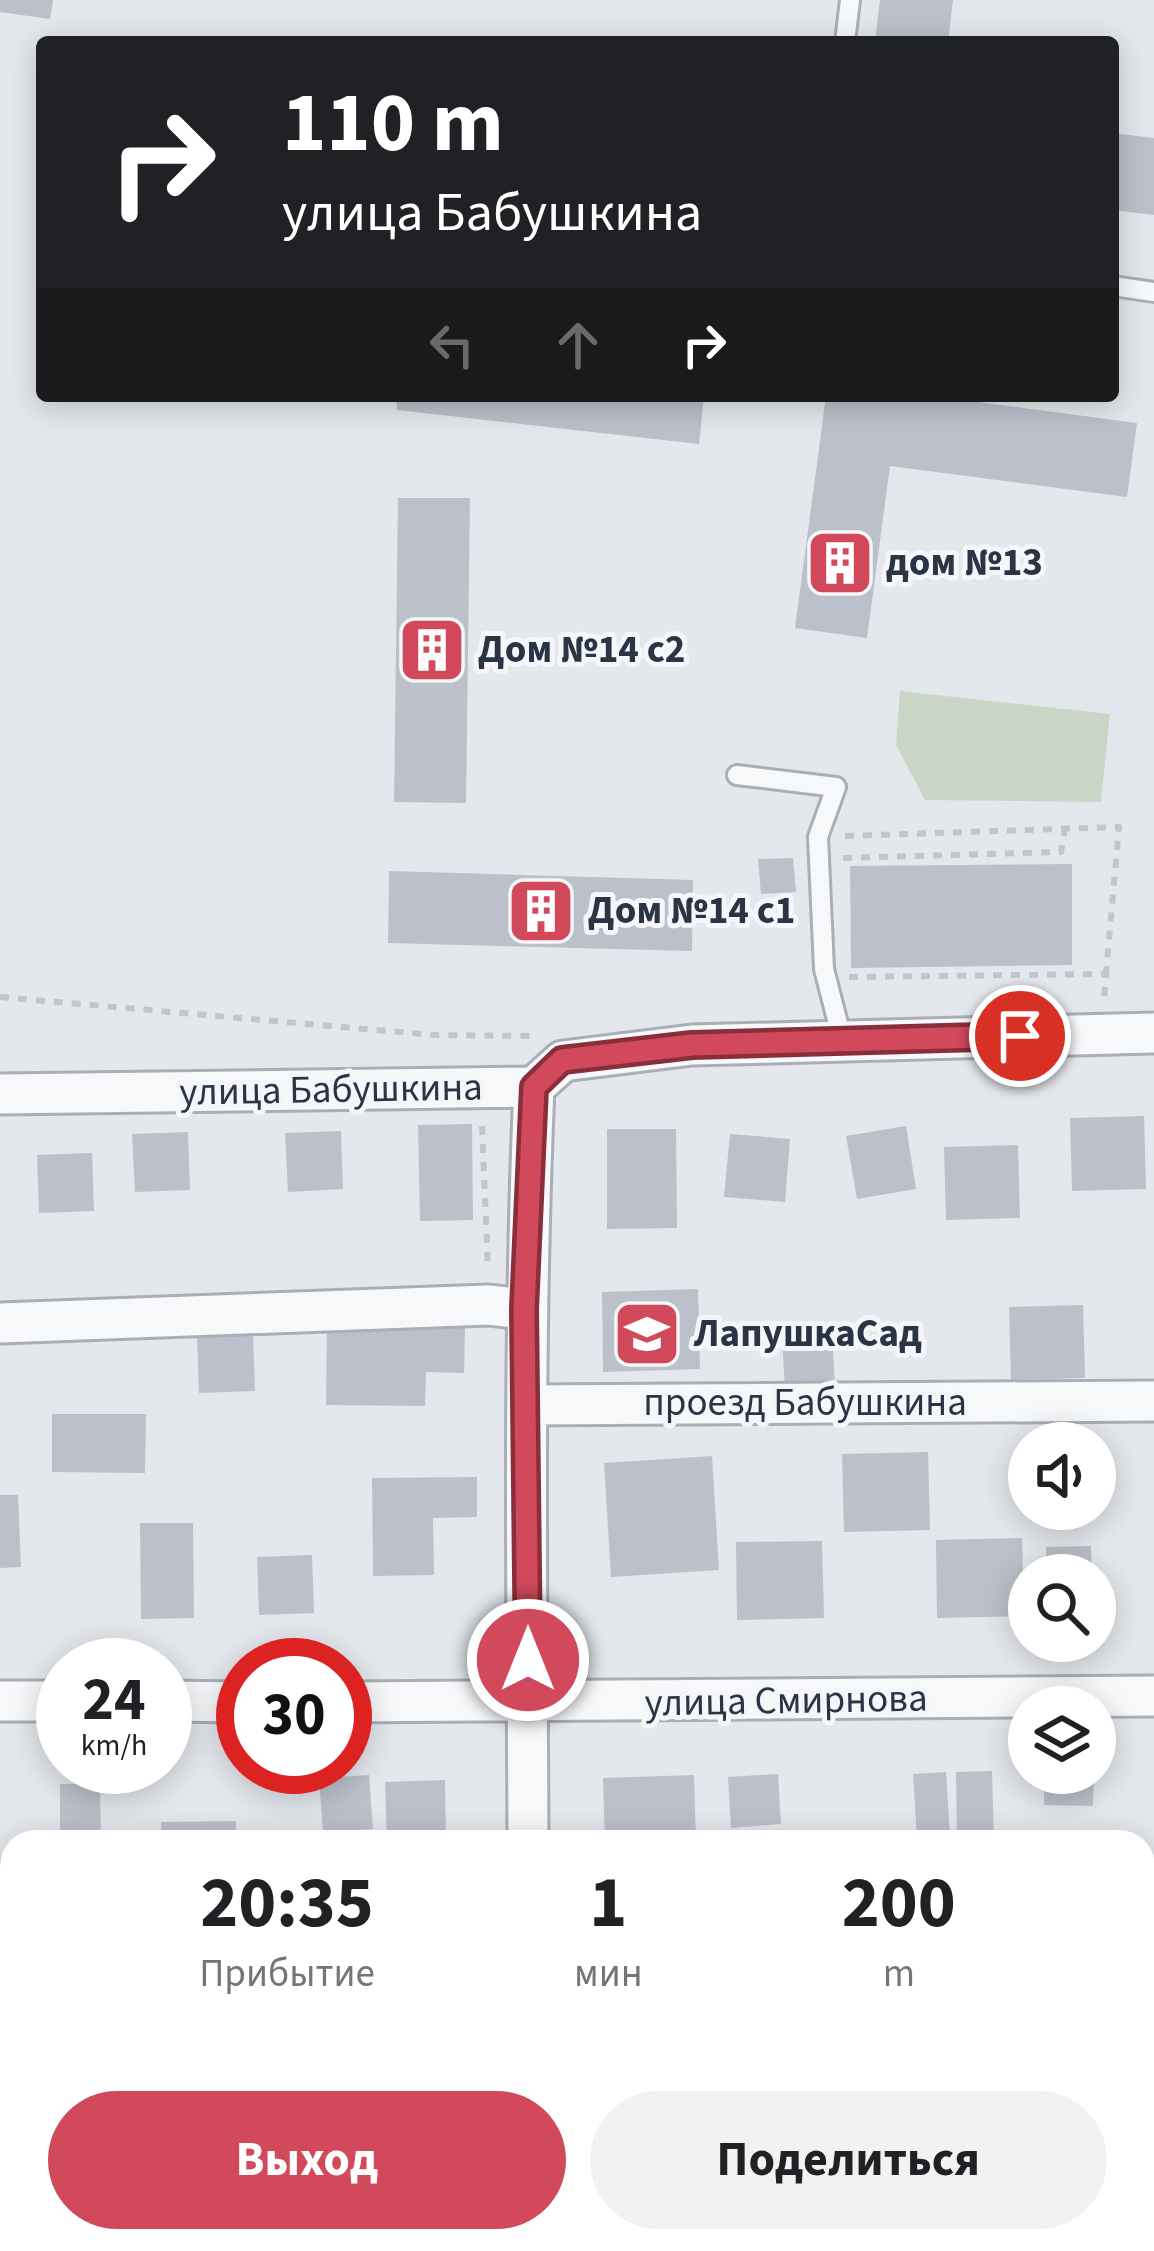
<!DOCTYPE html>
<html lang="ru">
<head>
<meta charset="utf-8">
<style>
  :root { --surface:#fff; --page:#f2f2f2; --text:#202124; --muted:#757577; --accent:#d1495b }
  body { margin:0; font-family:"Source Sans 3",sans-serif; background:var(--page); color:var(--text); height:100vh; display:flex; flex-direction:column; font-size:45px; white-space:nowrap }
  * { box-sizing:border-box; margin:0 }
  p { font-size:39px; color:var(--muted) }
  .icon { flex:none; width:66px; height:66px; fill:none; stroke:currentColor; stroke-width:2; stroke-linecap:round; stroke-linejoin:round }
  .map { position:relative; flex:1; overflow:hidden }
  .sheet { position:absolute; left:0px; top:1830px; width:1155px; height:423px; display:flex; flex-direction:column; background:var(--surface); border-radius:36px 36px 0 0; box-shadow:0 6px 30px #0003 }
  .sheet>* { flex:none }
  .banner { position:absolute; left:36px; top:36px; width:1083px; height:366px; border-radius:12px; box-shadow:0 6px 30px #0003; background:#202124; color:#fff; overflow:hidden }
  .fabs { position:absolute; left:1008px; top:1422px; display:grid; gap:24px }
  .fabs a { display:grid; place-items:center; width:108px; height:108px; border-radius:50%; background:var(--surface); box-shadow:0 6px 30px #0003; font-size:60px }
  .speed { position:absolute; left:36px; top:1638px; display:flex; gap:24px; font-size:60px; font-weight:700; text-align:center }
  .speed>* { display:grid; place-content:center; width:156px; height:156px; border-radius:50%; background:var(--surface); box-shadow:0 6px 30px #0003; line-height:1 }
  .speed small { font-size:30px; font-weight:400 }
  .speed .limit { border:18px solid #d22; background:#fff; color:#111 }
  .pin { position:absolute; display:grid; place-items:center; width:102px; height:102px; color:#fff; margin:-51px; border:6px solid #fff; border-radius:50%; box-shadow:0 3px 12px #0007 }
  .me { position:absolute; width:132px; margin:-66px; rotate:0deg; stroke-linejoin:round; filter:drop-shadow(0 0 9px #0008) }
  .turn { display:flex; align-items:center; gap:42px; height:252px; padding:0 48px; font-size:54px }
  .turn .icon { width:156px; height:156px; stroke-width:2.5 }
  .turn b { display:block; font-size:84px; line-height:102px }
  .lanes { display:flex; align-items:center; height:114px; padding:0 48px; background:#0003; justify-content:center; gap:60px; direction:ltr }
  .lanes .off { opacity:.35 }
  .eta { display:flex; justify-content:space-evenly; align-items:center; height:204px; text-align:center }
  .eta b { font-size:72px; font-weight:700; line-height:84px }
  .action { display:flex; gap:24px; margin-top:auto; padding:24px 48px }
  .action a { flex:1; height:138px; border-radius:72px; background:var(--accent); color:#fff; font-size:48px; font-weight:700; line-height:138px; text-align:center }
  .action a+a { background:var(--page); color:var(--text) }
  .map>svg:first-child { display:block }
  .green { fill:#c9d6c5 }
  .building { fill:#bbc0ca }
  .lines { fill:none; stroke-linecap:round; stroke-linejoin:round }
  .lane-casing { stroke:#a9aeb7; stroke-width:24 }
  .street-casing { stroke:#a9aeb7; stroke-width:45 }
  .path { stroke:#c2c5cb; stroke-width:6; stroke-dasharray:9 9; stroke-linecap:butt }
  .lane { stroke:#f7f8fa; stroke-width:18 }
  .street { stroke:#f7f8fa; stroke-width:39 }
  .route-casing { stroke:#882f3b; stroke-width:30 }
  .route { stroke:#d1495b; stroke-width:21 }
  .labels { text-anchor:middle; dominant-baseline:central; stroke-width:10; stroke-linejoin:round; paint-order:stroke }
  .poi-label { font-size:39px; font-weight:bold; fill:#2b3445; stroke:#f4f6f9; text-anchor:start }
  .street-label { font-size:39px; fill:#2b3445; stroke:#f4f6f9 }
</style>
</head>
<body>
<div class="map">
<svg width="1154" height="2251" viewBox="0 0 1154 2251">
  <rect width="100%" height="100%" fill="#e4e7ec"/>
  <path class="green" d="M900,691L1110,714L1101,802L925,800L896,745Z"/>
  <path class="building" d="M0,0H53L50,19L0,12Z
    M880,0H953L948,42H875Z
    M1113,133L1154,138V215L1113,210Z
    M396,396H704L699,444L397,410Z
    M826,396H934L1137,423L1127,497L890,466L867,638L795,628Z
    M398,498H470L466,803L394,802Z
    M793,858L796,892L761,894L758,859Z
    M1072,864V965L851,968L850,866Z
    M389,871L693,880L692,951L388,943Z
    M1144,1116L1146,1189L1072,1191L1070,1118Z
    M472,1124L473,1220L420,1221L418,1125Z
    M906,1126L916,1189L857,1199L846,1136Z
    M607,1129H676L677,1228L607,1229Z
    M341,1131L343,1189L288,1192L285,1133Z
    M188,1132L190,1190L135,1192L132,1134Z
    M730,1134L790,1139L785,1202L724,1197Z
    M1018,1145L1020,1218L946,1220L944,1147Z
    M92,1153L94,1211L39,1213L37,1155Z
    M698,1289L700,1369L603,1372L602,1292Z
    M1083,1305L1085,1378L1011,1380L1009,1307Z
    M327,1327L465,1328L464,1373L426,1372L425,1406L326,1405Z
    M253,1333L255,1391L199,1393L197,1335Z
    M832,1335L835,1385L785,1389L782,1338Z
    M52,1414H146L145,1473L52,1472Z
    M928,1452L930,1530L844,1532L842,1454Z
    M712,1456L719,1570L611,1577L604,1463Z
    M477,1477V1517L433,1518L434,1575L373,1576L372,1478Z
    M0,1495H18L21,1567L0,1568Z
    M140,1523H193L194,1618L141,1619Z
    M1022,1538L1024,1616L937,1618L936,1540Z
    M822,1541L824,1618L737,1620L736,1542Z
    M1091,1546L1092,1575H1046V1547Z
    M312,1555L314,1613L259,1615L257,1557Z
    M992,1771L994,1842H957L956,1772Z
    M946,1772L950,1836L917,1838L913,1774Z
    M1044,1773H1094L1093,1806L1044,1805Z
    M778,1774L781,1824L731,1828L728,1777Z
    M369,1775L373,1829L323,1832L319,1778Z
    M694,1775L696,1842H605L603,1778Z
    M445,1780L446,1842H387L385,1782Z
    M60,1784H100L101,1842H60Z
    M236,1821V1842H161V1822Z
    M0,1858H12V1911H0Z
    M12,2205V2241H62V2251H0V2206Z
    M152,2241H208V2251H152Z
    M252,2241H307V2251H252Z
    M743,2241H789V2251H742Z
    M842,2241H887V2251H843Z"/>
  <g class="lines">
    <g class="lane-casing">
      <path id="lane" d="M845,42L850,0
        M1113,286L1154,292
        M737,775L836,787L818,837L824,969L842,1039
        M1143,2064H1154
        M831,2241V2251"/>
    </g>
    <g class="street-casing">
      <path id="street" d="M0,1094L534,1087L563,1061L692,1045L1154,1033
        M0,1323L488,1305L524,1309
        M529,1405L1154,1401
        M0,1701H63
        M165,1701L243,1702
        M345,1702L1154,1696
        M528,1842C527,1590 523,1339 534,1087
        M0,2090L12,2089
        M534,2241V2251"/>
    </g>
    <path class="path" d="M845,836L1119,827L1106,974
      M843,858L1061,852L1065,828
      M849,977L1106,974L1104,998
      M0,997L434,1035L535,1036
      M482,1126L488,1268"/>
    <use href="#lane" class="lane"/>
    <use href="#street" class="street"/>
  </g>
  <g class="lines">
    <g class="route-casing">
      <path id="route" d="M528,1660L524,1309L534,1087L562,1060L692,1045L1020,1036"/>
    </g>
    <use href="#route" class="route"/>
  </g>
  <defs>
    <g id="building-square" transform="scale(3.45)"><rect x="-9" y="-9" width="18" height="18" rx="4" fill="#d1495b" stroke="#f4f6f9"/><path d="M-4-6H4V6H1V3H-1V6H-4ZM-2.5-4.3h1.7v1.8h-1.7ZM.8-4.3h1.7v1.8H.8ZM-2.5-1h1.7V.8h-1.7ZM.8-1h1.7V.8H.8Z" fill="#fff"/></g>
    <g id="school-square" transform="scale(3.45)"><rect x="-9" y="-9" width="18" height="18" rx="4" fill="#d1495b" stroke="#f4f6f9"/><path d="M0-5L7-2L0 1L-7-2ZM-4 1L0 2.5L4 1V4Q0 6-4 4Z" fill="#fff"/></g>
  </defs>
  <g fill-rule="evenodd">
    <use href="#building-square" x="840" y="563"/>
    <use href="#building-square" x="432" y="650"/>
    <use href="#building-square" x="541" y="911"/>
    <use href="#school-square" x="647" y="1334"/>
  </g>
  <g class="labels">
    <g class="poi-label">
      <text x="886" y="563">дом №13</text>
      <text x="478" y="650">Дом №14 с2</text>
      <text x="588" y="911">Дом №14 с1</text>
      <text x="694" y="1334">ЛапушкаСад</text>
    </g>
    <g class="street-label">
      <text transform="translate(331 1090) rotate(-1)">улица Бабушкина</text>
      <text x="805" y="1403">проезд Бабушкина</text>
      <text transform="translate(786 1701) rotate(-1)">улица Смирнова</text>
    </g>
  </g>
</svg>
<div class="fabs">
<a><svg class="icon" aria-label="sound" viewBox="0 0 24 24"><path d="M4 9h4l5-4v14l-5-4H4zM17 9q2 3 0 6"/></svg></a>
<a><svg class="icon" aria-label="search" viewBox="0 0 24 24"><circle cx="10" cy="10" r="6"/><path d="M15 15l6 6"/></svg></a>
<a><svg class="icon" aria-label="layers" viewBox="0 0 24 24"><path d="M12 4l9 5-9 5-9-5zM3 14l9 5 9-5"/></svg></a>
</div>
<div class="speed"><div>24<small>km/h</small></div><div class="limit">30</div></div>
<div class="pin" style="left:1020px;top:1036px;background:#d93025"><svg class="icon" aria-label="arrive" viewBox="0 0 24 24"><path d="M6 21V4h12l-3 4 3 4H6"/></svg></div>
<svg class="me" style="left:528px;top:1660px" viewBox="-20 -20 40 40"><circle r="17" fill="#d1495b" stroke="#fff" stroke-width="3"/><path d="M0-11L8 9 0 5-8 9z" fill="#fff"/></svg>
<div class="banner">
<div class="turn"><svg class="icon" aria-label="right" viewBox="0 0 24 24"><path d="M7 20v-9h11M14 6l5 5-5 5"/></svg><div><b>110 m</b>улица Бабушкина</div></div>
<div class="lanes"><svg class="icon off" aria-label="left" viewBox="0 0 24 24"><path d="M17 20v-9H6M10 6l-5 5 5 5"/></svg><svg class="icon off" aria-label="ahead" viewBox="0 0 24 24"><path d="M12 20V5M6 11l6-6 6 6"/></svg><svg class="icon" aria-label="right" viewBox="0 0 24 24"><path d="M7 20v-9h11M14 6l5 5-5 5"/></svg></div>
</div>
<section class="sheet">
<div class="eta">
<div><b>20:35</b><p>Прибытие</p></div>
<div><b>1</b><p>мин</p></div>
<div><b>200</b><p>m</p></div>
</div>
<div class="action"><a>Выход</a><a>Поделиться</a></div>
</section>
</div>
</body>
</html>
